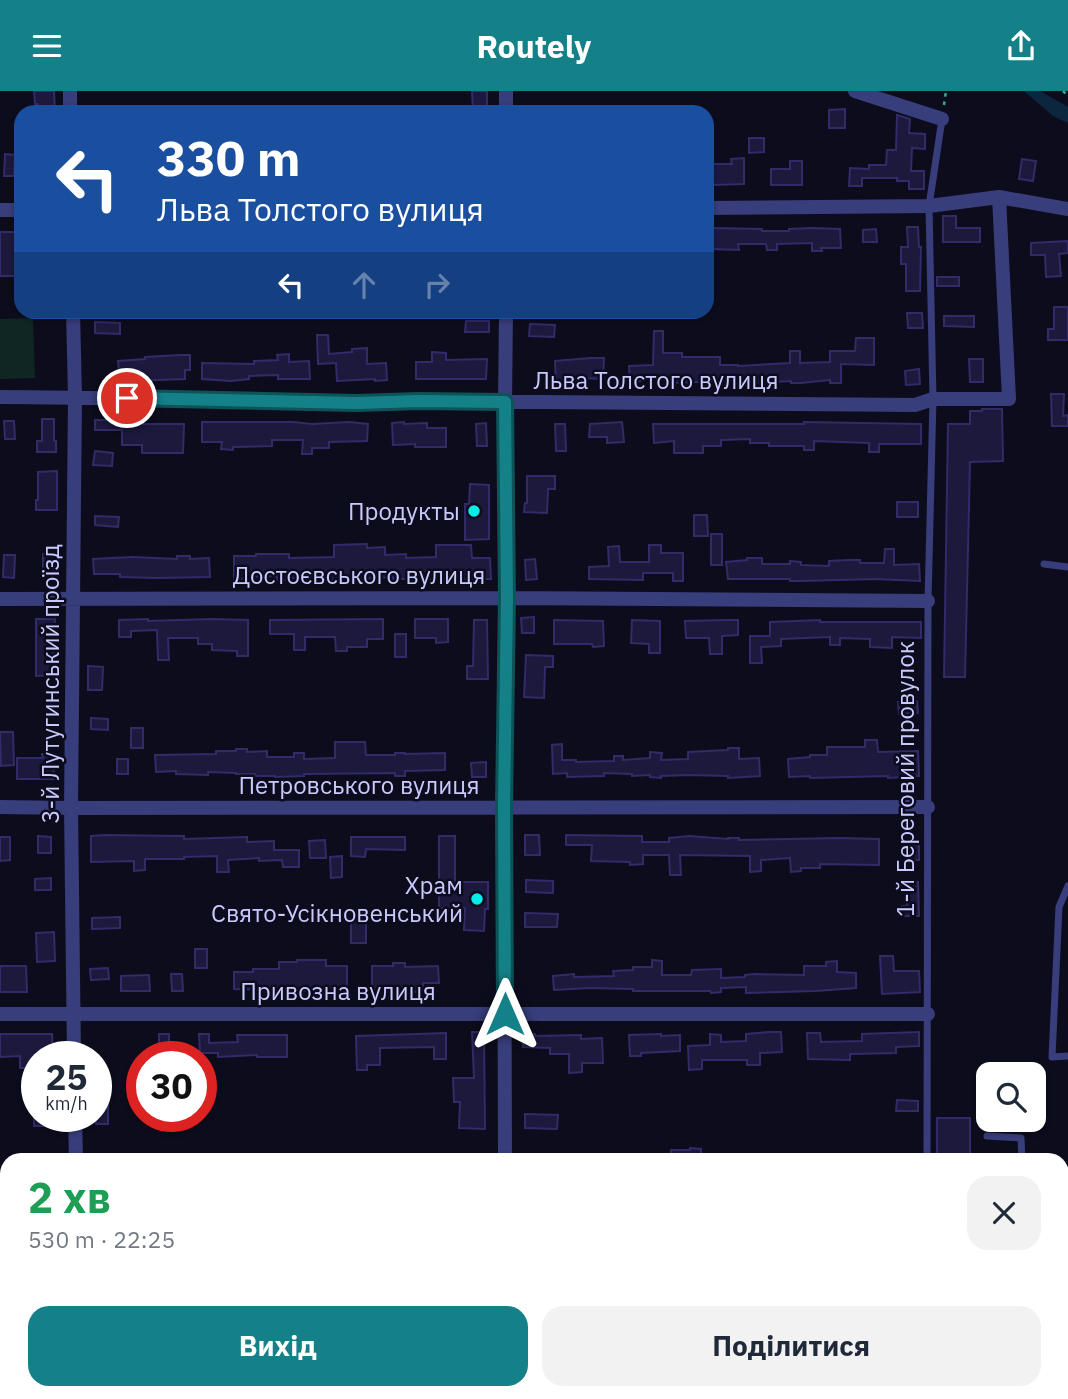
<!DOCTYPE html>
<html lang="uk">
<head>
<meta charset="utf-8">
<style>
  :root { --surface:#fff; --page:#f2f2f3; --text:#1f2937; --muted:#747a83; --accent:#148188 }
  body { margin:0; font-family:"IBM Plex Sans",sans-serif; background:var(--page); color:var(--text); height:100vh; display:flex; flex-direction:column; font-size:26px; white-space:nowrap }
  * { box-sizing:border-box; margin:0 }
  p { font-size:23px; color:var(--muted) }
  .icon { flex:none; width:38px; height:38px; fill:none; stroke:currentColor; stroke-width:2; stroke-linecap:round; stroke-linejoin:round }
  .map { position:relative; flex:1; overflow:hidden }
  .details { position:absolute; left:0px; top:1062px; width:1069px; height:247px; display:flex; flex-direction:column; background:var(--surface); border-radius:21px 21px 0 0; box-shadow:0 2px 5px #0004 }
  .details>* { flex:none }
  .guide { position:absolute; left:14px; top:14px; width:700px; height:214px; border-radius:21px; box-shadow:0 2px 5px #0004; background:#1a4fa0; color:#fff; overflow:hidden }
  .controls { position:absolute; left:976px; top:971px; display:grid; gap:14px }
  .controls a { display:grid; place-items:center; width:70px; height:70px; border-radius:14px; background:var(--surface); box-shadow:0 2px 5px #0004; font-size:35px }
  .speed { position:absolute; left:21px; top:950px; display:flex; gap:14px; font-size:35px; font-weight:700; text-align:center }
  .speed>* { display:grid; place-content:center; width:91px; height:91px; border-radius:50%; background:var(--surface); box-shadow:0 2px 5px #0004; line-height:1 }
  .speed small { font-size:18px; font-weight:400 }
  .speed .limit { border:10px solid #d22; background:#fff; color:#111 }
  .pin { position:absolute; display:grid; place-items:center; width:60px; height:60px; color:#fff; margin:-30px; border:4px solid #fff; border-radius:50%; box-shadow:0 2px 7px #0007 }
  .me { position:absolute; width:77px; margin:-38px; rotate:0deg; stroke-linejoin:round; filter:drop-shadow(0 0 5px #0008) }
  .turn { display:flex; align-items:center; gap:24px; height:147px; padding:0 28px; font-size:32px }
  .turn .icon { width:91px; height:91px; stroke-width:2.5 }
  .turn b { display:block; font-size:49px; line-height:60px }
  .lanes { display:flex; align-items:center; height:66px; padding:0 28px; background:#0003; justify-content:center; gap:35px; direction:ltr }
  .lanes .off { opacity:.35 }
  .round { display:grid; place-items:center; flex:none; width:74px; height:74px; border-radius:21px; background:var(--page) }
  .headline { display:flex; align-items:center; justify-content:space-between; height:119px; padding:0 28px }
  h1 { font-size:42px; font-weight:700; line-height:52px; color:#1e9e55 }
  .primary-button { display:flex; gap:14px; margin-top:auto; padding:14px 28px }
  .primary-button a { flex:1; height:80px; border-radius:21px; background:var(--accent); color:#fff; font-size:28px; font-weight:700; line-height:80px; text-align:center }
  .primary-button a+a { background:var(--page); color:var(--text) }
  header { display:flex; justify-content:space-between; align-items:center; height:91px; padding:0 28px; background:var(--accent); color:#fff; font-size:32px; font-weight:700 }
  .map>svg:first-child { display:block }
  .green { fill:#0f2623 }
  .water { fill:#0d2640 }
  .building { fill:#1c193d; stroke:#312b68; stroke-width:2 }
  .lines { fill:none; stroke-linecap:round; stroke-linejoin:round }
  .path { stroke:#30ab96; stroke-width:2.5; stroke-dasharray:3.5 5; stroke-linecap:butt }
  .service { stroke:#383d7b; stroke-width:7 }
  .minor { stroke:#383d7b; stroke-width:14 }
  .primary { stroke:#aa53fa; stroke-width:18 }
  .rail-casing { stroke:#06ecea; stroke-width:6 }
  .rail { stroke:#0d0c1d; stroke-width:3.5; stroke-dasharray:10; stroke-linecap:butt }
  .route-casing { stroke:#0d5458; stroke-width:18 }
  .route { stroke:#148188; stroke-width:12 }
  .poi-dot { fill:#06ecea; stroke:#0d0c1d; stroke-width:2.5 }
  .labels { text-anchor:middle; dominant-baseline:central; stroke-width:5; stroke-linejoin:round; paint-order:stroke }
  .street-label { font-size:24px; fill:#c9c9fe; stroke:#0d0c1d }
  .poi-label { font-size:24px; fill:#c9c9fe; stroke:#0d0c1d; text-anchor:end }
</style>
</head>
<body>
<header><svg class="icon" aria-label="menu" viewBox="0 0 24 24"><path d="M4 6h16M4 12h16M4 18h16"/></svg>Routely<svg class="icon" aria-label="share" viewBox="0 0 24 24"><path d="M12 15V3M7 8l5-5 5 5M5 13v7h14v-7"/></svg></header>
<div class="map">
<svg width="1068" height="1308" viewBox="0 0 1068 1308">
  <rect width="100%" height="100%" fill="#0d0c1d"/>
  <path class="green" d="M33,227L35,287L0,288V228Z"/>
  <path class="water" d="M1024,0H1040L1068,16V32L1053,25Z"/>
  <path class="building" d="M34,0H54L55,21H38V13H35Z
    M472,0H487V21H473Z
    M845,18V37H829V19Z
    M897,24L910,28L909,42L925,43V58L912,57L911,80H924V98H909V90H897V87H862V95H849L850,77L869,78V74H886L887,59H896Z
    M749,47H764V61L749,62Z
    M5,63L15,64L14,85H4Z
    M744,67V93L712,94V73H732L731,68Z
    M1022,68L1036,70L1033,90L1019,88Z
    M790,70H802V94H771V78H790Z
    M943,125H956V137H980V151H943Z
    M907,136H918L919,156H921L920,200H906V173H901V156H908Z
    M710,137L762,138V140H789V138L812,137L840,138L841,157H821L822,160H812V152L777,153V159H767L766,153H738L739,159L710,158Z
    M876,138L877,151H863V139Z
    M0,141H17V185H0Z
    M1068,150V162L1059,163L1061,185L1046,186L1045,164H1031V152Z
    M937,186H959V195H937Z
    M1054,216H1068V249H1048V238H1054Z
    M907,222H922L923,237H908Z
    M944,225H974V236L944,235Z
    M466,230H489V241H465Z
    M95,231L120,232V243L95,242Z
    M530,233L555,234L554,246L529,245Z
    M654,240H663V262H682V266H720V274H738V275L790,272V260H800V272L830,271V260H855L856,247H874V274L841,273V292H830V289L801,292H791V290L738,293H729V290L673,292V287L642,286V290L630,291L629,275L653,274Z
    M317,244H328L329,263L352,261V258L367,257V273L386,272L387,289L375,290V288L337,290L336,272L318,273Z
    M432,261L446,262V269L487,268L486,288H416V271H432Z
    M289,263V271L309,270L310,288H278V284L249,285V288L231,290L202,288V272L254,273V270L278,269L277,264Z
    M180,264H190V279H185V288L130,290L120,292L118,270L145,268V266Z
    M591,267H604L603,288L583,287V289L556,291L555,270Z
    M969,268H983V291H970Z
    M919,278L920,293L906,294L905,280Z
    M1051,303H1064L1063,325L1068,324V335H1052Z
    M982,318H1002L1003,370L970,371L965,586H944L948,333H970V320H982Z
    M42,328H54V350H56V361H37V350H42Z
    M95,329H130V333H184L183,362H142V354H122V339H95Z
    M4,330H14L15,348H5Z
    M202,331H293L312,333L349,331L368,333L367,350L329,351V357H312V363H302L303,349H272V355L233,356V359L221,358L222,351H202Z
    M404,331V333L427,332V337H446V356H415V353L393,354L392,332Z
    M622,331L624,351L607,352V346H589L590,333Z
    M804,331L921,333V353H879V361H869V352L814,350V359H804V355H769V352H750V348L721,349V355H703V362H674V350L654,352L653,333H804Z
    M486,332L487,355H477L476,333Z
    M555,333H565L566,360H556Z
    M95,360L113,362L112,375L93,374Z
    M57,380V419H36V409H38V381Z
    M527,385H555V398H548L547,422L524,421L525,412H527Z
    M470,393L489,394V448L465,449V413H469Z
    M897,411H918V426H897Z
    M694,424H707L708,445H694Z
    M95,425L119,426L118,436L95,434Z
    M711,443H722V474H711Z
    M367,453V457L385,456V464L406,463V467L436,466V454H471L472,467H490L491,488H393V486L335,489L289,487V489H277V485L248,486V488H234V465H256V463H289V467L334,466V454Z
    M649,454H661V462H683V490H673V482H643V489L589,488V476L609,475L608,456L619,455L620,471H649Z
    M885,458H894V474L919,473L920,490L874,488L801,490H790V488H728L726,471L747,469V467H762V473H790V470L801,471V474L829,475V470L849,469H860V472H884Z
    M43,463H55L56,486H43Z
    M4,464H15L14,487L3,486Z
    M177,465H190V468L209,467L210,486L157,487L120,486V483H94L93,468L132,466L177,468Z
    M535,468L537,488L526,489L525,469Z
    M534,526V542H522L521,527Z
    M36,528H55L53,584L36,585Z
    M148,528V530L212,528L248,529V565H237V560L212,559V553H198V547H168L169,569H158L157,539L131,540V546H119V529Z
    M383,528V548H367V556H347V560H336L335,546H305V559H294V543H270V529Z
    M415,528H448V551L436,552V547H415Z
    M474,529H487L488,588H467V575H473Z
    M554,529L603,530L604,555L593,556L592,553H554Z
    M632,529L660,530V562H649V553L631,552Z
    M728,529H738V544L722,545V563H710L709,547H686L685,530Z
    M820,529V531H921V547L892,546V557L870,556V548L840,547V554H830V546L781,548V555L761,556L762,572H750V545H770V531Z
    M395,543H406V566H395Z
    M526,564L553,565V576H545L544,607L524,606Z
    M88,575L103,576L102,599H88Z
    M917,610L918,622L899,623L898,611Z
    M91,627L108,628V639L91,638Z
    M131,637H143V657H131Z
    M0,641H13L14,674L1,675Z
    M865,649H877L878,661L918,660L919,685L888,687V685L810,687V685L789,686L788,668L810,666V664H827V656H865Z
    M335,651H365L366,664H395V662H405V663L445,662V679L405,680V685H395V682L304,683V685L275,686V685H255V683H236V682L208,681V684L176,683V680L156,681L155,664L216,663V660H236V658H247V661L267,660V666H294V662H304V668L335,667Z
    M562,653V669H576V671L614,670V665H623V669L650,667V661L662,662L661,669L688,668V661L728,659V657H739V668L759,667L760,685L728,687V685L688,684L661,685V687L650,686V684L632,685V683L604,682V685L567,686V682L553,683L552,654Z
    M42,663H53L54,688H17V667H43Z
    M117,668H128V683H117Z
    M486,671V686H472L471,672Z
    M105,744L184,745V748L247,746V751L274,750V759H299V776H283L282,769L259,770V767L228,769L229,781H217V765L184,766V768H145V779L134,780V770L91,771V745Z
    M525,744H539L540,764H525Z
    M566,744L642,745V751H669V747L689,745L728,748V747H739V749L839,747L879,748V774L820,773V777H801V780L791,781L790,767L761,769V780L750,781V765L680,764L681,784H670L669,764H643V773L630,774V771L591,770L592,754H566Z
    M38,745L51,746V762H38Z
    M439,745H455V791H488V818H485L484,840L464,839L465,817H439Z
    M0,746H10V769L0,770Z
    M351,746H405V759L366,758L365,766L351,765Z
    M325,749L326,767H310L309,750Z
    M907,749H919V769H907Z
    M342,765V786L331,787L330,766Z
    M51,787V799H35V788Z
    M526,789L553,790V802L526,801Z
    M906,791H918L919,825H903L902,815H907Z
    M525,822L558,823L557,836H525Z
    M120,826V837L92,838V827Z
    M351,830H366V852H351Z
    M54,841L55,870L37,871L36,842Z
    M195,858H207V877H195Z
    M880,865H893L894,880H919L920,901L882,903Z
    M297,869H326V875H347V901L234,898V881H253V878H279V871H297Z
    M652,869L662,870V884H691L692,879L721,878V887L745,886V884L755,883L804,884V875H826V871L837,870V881L856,882V897L815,900L746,902V896L721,897V901L711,902L710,900H633V898L590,897L554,899L553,885L574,883V886L614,885L613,880L633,879V876H652Z
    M393,872H405V876L438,875L439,892H423V901H412V899L372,902V875H393Z
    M0,875H26L27,901H0Z
    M108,877L109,888L91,889L90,878Z
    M171,883H182L183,900H172Z
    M149,884L150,900H121V885Z
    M472,941H484L485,1038L459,1037L460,1011H454L453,987H474Z
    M769,941H781L782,961L760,962V974H747V969H702V978L689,979L688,955L710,954V943L721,944V951L746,950V943Z
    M919,941V955L896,956V962L850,963V969L808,968L807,942H820L821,951L862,950V943Z
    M446,942V968H434V956L380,957V974H367V979H357L356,945Z
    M0,943H52L53,966H33L32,977H20V965L0,966Z
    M159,943H169V962L159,963Z
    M199,943H209V952L238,951L237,944H287V966H257V964L218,966V962H200Z
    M524,943H535V945L581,944V948L602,947L603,972H582V981L569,982V963H550V957L523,956Z
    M661,943V945L680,944V960L641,962V965H630L629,944Z
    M96,994H108V1033H96Z
    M897,1009L918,1010V1020H896Z
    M525,1023L558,1024L557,1038L525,1037Z
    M34,1026H53L52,1035H34Z
    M937,1027H970V1069H937Z
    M690,1057L701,1058V1069H671V1059H690Z"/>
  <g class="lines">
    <path class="path" d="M1063,0L1068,5
      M944,14L946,0
      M0,1144H7
      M1062,1178L1068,1180"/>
    <path class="service" d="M1044,473L1068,476
      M1068,795L1059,816L1052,966L1068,965
      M987,1045L1021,1047L1022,1069
      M927,1069L928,510L933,308L929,115L942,28"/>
    <path class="minor" d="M506,0V21
      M855,0L942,28
      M70,21V0
      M999,106L1068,118
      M0,119H21
      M73,220L75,306L71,717L74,966
      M0,306C140,306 279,314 419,310L915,314L933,308H1009L999,106L929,115L707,117
      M0,508L507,507L928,510
      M0,716L71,717L928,716
      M0,923H928
      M75,1026L76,1069
      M505,1069L504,716L507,507L505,311L506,220
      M665,1308L666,1302
      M870,1308L871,1302
      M1064,1308L1068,1284"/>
    <path class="primary" d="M0,1119L7,1120
      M1062,1135H1068"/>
    <g class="rail-casing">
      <path id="rail" d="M0,1167H7
        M1062,1173H1068
        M0,1186L7,1185"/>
    </g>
    <use href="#rail" class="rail"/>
  </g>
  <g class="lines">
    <g class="route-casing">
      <path id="route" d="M127,307L357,312L419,310L505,311L507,507L504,716L505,923"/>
    </g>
    <use href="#route" class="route"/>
  </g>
  <g class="poi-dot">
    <circle cx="474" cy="420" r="7"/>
    <circle cx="477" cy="808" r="7"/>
  </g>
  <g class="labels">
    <g class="street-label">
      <text x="656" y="289">Льва Толстого вулиця</text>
      <text x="359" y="484">Достоєвського вулиця</text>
      <text transform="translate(50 593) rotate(-90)">3-й Лутугинський проїзд</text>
      <text transform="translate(905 688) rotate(-90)">1-й Береговий провулок</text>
      <text x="359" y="694">Петровського вулиця</text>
      <text x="338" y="900">Привозна вулиця</text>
    </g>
    <g class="poi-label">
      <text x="460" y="420">Продукты</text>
      <text x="463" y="794">Храм<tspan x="463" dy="28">Свято-Усікновенський</tspan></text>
    </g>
  </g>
</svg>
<div class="controls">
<a><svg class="icon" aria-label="search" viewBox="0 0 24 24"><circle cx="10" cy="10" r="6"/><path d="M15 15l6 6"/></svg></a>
</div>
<div class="speed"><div>25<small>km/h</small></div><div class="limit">30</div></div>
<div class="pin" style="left:127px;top:307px;background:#d93025"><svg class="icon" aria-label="arrive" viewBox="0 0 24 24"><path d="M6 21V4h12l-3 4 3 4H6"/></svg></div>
<svg class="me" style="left:505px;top:923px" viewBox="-20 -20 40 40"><path d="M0-17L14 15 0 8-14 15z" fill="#148188" stroke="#fff" stroke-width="4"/></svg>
<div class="guide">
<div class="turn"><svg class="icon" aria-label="left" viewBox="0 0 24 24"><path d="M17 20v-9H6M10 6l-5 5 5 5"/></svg><div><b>330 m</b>Льва Толстого вулиця</div></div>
<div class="lanes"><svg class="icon" aria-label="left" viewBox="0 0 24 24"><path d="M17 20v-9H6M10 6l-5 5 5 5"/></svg><svg class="icon off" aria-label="ahead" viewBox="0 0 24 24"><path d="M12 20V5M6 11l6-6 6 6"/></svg><svg class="icon off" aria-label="right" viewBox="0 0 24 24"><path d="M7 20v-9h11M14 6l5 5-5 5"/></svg></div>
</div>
<section class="details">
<div class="headline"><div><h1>2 хв</h1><p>530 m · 22:25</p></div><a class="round"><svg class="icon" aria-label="close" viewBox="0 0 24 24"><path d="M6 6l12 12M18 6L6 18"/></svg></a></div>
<div class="primary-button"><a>Вихід</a><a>Поділитися</a></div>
</section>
</div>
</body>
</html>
